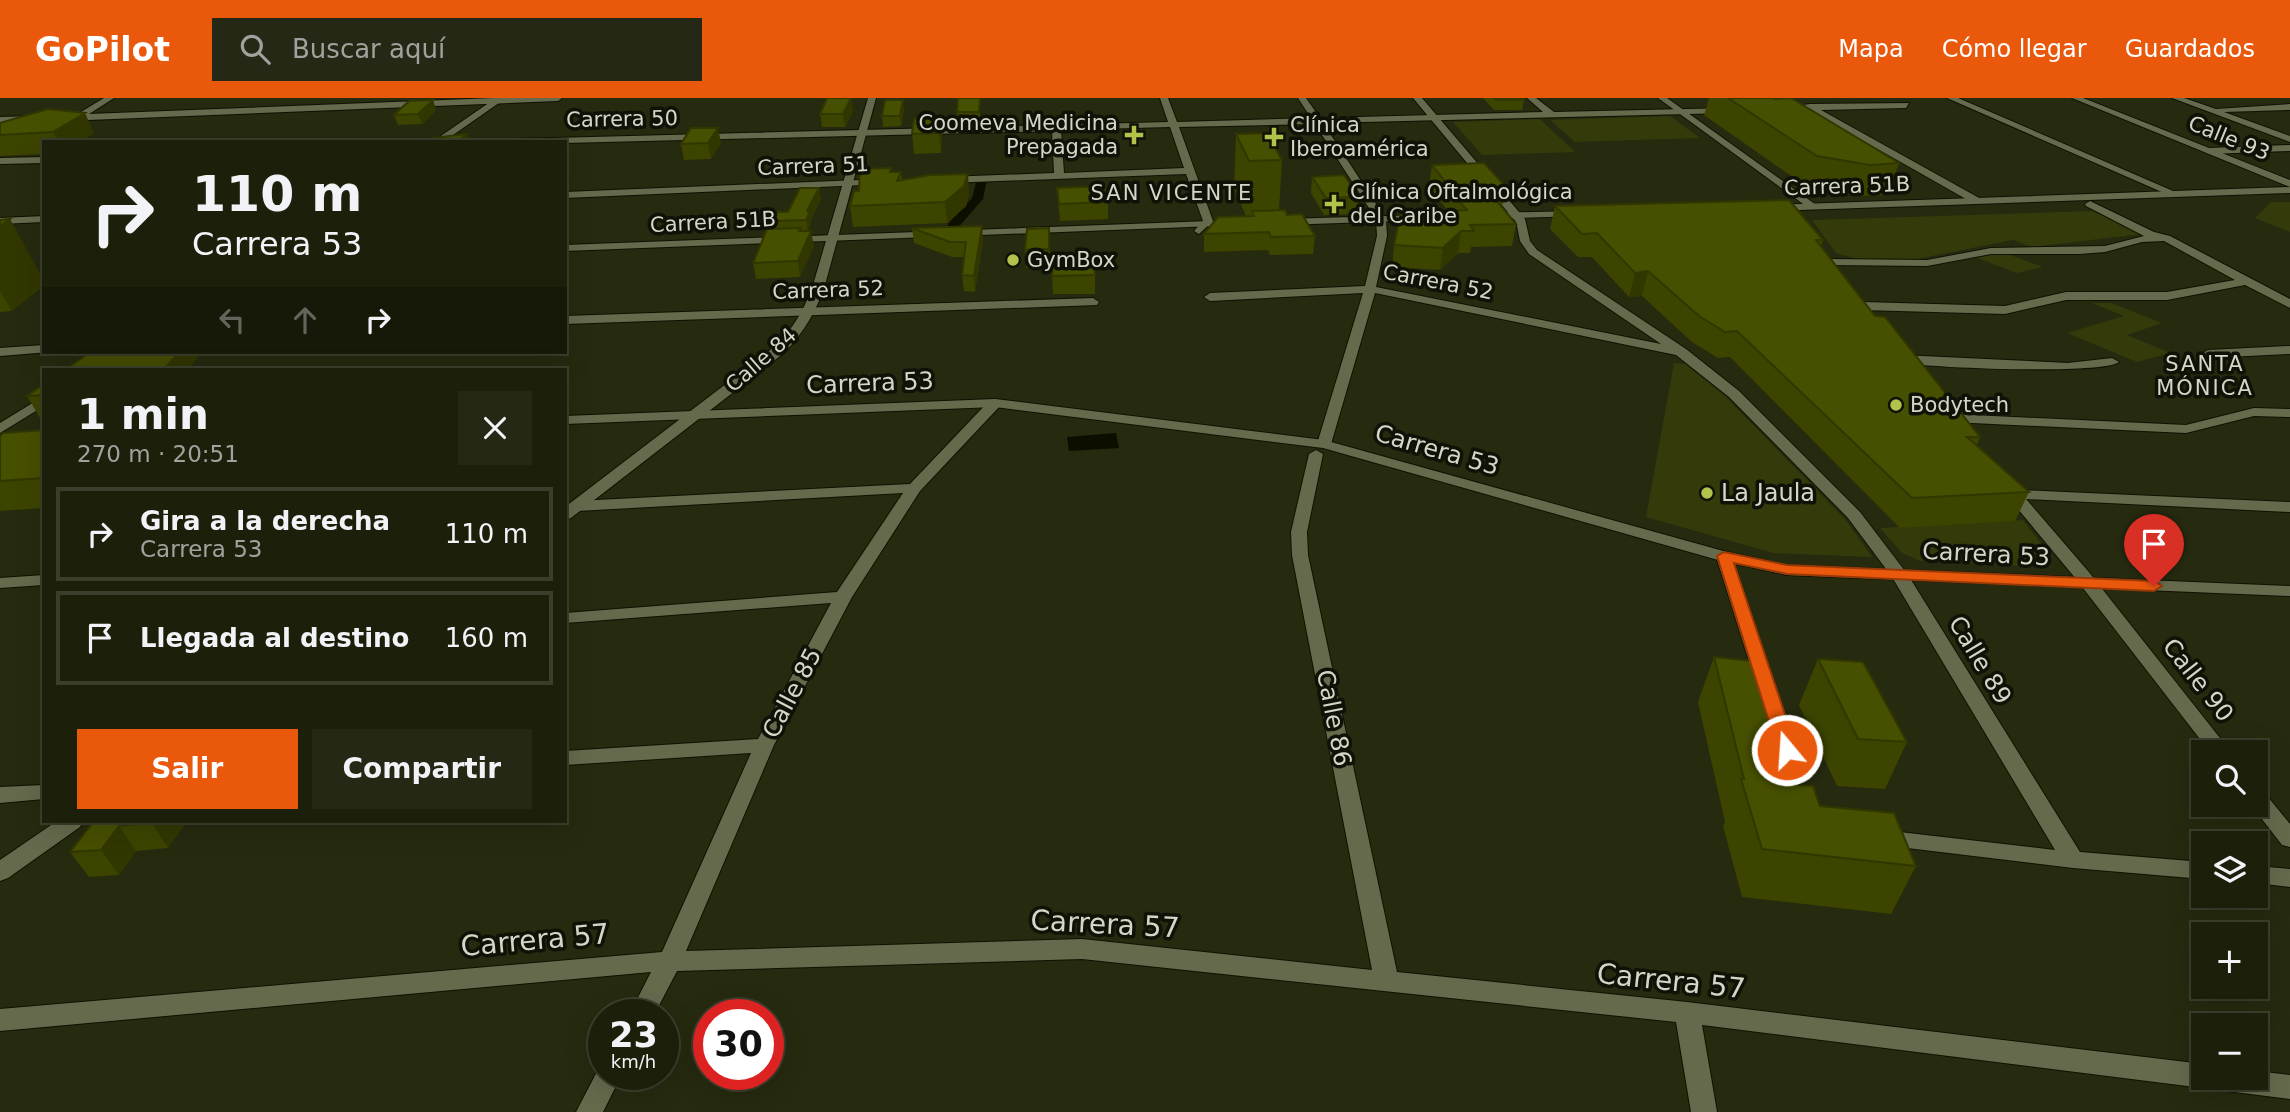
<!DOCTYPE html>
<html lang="es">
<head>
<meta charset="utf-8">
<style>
  :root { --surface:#1c200b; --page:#252814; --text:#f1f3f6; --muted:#a0a39d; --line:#3a3e2c; --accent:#ea580c }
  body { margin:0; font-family:"DejaVu Sans",sans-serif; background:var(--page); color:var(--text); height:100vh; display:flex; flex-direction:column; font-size:26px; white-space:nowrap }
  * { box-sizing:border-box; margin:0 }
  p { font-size:23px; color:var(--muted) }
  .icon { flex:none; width:38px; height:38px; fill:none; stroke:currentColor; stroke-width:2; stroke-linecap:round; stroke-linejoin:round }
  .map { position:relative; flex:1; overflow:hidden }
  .sheet { position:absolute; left:42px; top:270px; width:525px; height:455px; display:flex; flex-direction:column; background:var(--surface); border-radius:0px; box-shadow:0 7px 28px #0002,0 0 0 2px var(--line) }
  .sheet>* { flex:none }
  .top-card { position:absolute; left:42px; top:42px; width:525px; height:214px; border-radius:0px; box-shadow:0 7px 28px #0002,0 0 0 2px var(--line); background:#1c200b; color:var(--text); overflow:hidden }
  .tools { position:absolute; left:2191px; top:642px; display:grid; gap:14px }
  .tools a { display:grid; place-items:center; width:77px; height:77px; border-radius:0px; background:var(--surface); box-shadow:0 7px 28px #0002,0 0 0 2px var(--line); font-size:35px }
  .speed { position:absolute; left:588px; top:901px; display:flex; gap:14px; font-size:35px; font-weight:700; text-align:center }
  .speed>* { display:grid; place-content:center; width:91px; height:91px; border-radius:50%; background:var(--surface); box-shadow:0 7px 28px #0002,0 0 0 2px var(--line); line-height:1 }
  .speed small { font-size:18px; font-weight:400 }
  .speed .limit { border:10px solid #d22; background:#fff; color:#111 }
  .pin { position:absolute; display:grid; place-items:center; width:60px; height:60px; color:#fff; margin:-72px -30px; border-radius:50% 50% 50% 0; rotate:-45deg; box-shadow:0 0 7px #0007 }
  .pin .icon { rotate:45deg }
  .me { position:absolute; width:77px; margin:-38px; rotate:342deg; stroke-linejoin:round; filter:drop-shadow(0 0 5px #0008) }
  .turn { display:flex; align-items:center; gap:24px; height:147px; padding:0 35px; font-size:32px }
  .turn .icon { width:91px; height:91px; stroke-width:2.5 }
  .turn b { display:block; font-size:49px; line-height:60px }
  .lanes { display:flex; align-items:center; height:66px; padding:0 35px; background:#0003; justify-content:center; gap:35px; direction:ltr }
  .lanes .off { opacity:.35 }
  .round { display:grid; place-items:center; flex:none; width:74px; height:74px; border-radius:0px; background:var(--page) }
  .headline { display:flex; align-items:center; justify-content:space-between; height:119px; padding:0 35px }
  h1 { font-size:42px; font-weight:700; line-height:52px }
  .primary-button { display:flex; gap:14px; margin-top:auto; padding:14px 35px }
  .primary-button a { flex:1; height:80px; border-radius:0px; background:var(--accent); color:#fff; font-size:28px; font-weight:700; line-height:80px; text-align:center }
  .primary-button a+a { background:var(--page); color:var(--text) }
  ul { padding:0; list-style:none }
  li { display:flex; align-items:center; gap:21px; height:94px; margin:0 14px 10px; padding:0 21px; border:4px solid var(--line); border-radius:0px }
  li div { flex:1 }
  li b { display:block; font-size:26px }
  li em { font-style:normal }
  header { display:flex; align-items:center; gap:42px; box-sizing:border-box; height:98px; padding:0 35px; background:var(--accent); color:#fff }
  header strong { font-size:33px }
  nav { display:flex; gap:38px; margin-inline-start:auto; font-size:24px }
  .search { width:490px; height:63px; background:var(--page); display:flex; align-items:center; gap:18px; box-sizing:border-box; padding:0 24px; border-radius:0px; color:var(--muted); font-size:26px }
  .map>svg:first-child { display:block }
  .green { fill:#343a0a }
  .water { fill:#0c0e00 }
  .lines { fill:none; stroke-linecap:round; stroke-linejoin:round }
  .canal { fill:#0c0e00; fill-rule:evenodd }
  .minor-casing { stroke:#101200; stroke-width:2 }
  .tertiary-casing { stroke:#101200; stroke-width:2 }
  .secondary-casing { stroke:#101200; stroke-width:2 }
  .minor { fill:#656a4d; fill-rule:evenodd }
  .tertiary { fill:#656a4d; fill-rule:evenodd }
  .secondary { fill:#656a4d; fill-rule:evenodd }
  .wall { fill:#3d4400 }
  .shaded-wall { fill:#323700 }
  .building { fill:#474f00; stroke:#323700; stroke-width:2 }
  .route { fill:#ea580c; stroke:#983908; stroke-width:2 }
  .poi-dot { fill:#b3c24b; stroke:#101207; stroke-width:2.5 }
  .labels { text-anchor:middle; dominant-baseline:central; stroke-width:7; stroke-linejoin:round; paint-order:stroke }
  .far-street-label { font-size:21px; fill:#d4d7c7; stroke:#101207 }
  .far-poi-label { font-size:21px; fill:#d4d7c7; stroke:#101207; text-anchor:start }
  .far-neighbourhood-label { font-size:21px; letter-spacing:2px; fill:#d4d7c7; stroke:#101207 }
  .street-label { font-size:24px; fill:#d4d7c7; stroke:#101207 }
  .poi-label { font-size:24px; fill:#d4d7c7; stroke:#101207; text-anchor:start }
  .near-street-label { font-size:28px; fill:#d4d7c7; stroke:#101207 }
</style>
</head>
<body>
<header>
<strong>GoPilot</strong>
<div class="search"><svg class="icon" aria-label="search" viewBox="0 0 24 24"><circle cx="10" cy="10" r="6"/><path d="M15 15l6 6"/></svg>Buscar aquí</div>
<nav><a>Mapa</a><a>Cómo llegar</a><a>Guardados</a></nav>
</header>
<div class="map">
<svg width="2290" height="1014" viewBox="0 0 2290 1014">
  <rect width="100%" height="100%" fill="#262a0f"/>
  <path class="green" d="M1670,18L1700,40L1575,44L1550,22Z
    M1540,21L1575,54L1482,57L1453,24Z
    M2271,104H2290V134L2255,120Z
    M2093,113L2142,136L2031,149L2013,142L1912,162L1857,161L1836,155L1812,122Z
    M2002,154L2043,169L2017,175L1977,160Z
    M2092,205H2111L2162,225L2127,237L2171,255L2137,264L2067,235L2124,218Z
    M1674,265L1685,266L1724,297L1845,421L1872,459L1773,455L1646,419Z
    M2023,422L2047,453L2045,462L2024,468L1920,463L1902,455L1880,430Z"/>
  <path class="water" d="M1116,335L1119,350L1069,353L1067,339Z"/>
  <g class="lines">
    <path class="canal" d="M982,78L987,81L983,101L956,132H948V126L972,100L977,81Z"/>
    <g class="minor-casing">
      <path id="minor" d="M104,0H114L89,16L495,0H562L558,3L63,23L59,20L76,17Z
        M1160,0H1168L1177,24L1311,20L1298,0H1306L1320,20L1543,14L1527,0H1536L1554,14L1732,10L1729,15L1323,25L1386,121L1387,138L1376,189L1661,246L1529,156L1520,143L1516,123L1525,121L1530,143L1537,152L1686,251L1739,293L1860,414L1908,477L2080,754L2203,764V781L2073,770L1874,746L1871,740L1874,734L1882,732L2055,752L1892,479L1848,420L1729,299L1676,257L1375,195L1331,346L1329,349H1319L1317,346L1363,195L1210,203L1204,199L1210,195L1365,188L1377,138L1376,121L1315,26L1179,29L1213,123L1199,136L1194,133L1203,123L1186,76L946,85L941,82L946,79L1054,75L1052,33L565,45L511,44L515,41L1168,24ZM1170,29L1184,70L1064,75L1061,32Z
        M1947,0H1958L2180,96L2171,98Z
        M2172,0H2184L2216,11L2290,6V12L2224,14L2290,38V44Z
        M1909,5L1906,10L1821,12L1981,101V105H1973L1809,12L1785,13L1781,10L1810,6Z
        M38,18L39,20L35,23L0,25V19Z
        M2290,47V53L2209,56L2204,53L2209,50Z
        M44,59V65L0,66V60Z
        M883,81L888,84L887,86L565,100V94Z
        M2090,103L2154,134L2170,138L2290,201V210L2245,187L2167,202H2066L2005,216L1862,212L1856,208L1862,204L2005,208L2066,194H2167L2235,182L2164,143L2142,144L2105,154L2079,156H1991L1927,168L1829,167L1823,164L1829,161L1927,162L1991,150L2105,148L2144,138L2086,108L2085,106Z
        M44,118V124L0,126V120Z
        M1093,200L1099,204L1097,207L565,226V218Z
        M44,247V254H49L0,258V250Z
        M2290,248V256L2208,260L2201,256L2208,252Z
        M1901,257L2068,265L2112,260L2119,264C2103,277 1924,270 1896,264L1894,261Z
        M995,301L1002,305L1000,308L920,393L852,499L774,647L686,853L1082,841L1372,872L1292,457L1291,434L1309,356L1316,352L1323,356L1307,434L1308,457L1397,874L1687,904L2203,966V980H2256V973L2290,977V1001L2219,992L2209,987L2203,990L1702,927L1717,1014H1691L1676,924L1082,861L677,873L654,917H629L651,874L0,933V911L662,854L751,655L565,667V653L758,641L831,505L565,525V515L837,494L903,395L577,413L569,408L577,403L910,386L990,302Z
        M2254,310L2290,311V319L2254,318L2186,335L1951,324L1944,320L1951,316L2186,327Z
        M2008,385L2018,392L2290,404V414L2026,401L2088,473L2231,654H2210L2076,481L2003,393L2000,390L2003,387Z
        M1724,453L1732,458L1774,585L1772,589H1758L1756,585L1716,458Z
        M44,477V487L0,490V480Z
        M44,687V701L0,705V689Z
        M2256,691L2263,693L2290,726V749L2282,747L2251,707H2256Z
        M2256,768L2290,771V789L2256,785Z
        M604,966V976H622L603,1014H576L600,968Z"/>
    </g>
    <g class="tertiary-casing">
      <path id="tertiary" d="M868,0H876L825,187C816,214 804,234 784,255L571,420L565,422V409L774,249C794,230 804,212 813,187Z
        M1413,0H1422L1525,121V125H1517Z
        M1658,0H1667L1819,109L1810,111Z
        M2072,0H2083L2290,82V89Z
        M57,723H83L80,729L8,780L0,783V762Z"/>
    </g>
    <g class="secondary-casing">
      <path id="secondary" d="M496,0H506L443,44H432Z
        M2290,89V95L1772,113L1767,110L1772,107Z
        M1576,113L1581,116L1580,118L1485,121L1480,118L1485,115Z
        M1422,117L1426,118V122L1283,127L1278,124L1283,121Z
        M1237,122L1242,125L1241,127L565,153V147Z
        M44,298V308L0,335V325Z
        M995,301L1324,342L1727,454L1787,467L2290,488V498L1787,477L1718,462L1323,350L995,309L565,326V318Z"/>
    </g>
    <use href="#minor" class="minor"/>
    <use href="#tertiary" class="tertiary"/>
    <use href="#secondary" class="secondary"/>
  </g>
  <path class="wall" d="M851,0L853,13L845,29H822L820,16Z
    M980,0V24H958L957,14Z
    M1483,0H1522L1524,2L1522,12H1494Z
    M1709,0H1773L1899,65L1888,97L1860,98L1807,89L1704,17Z
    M433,2L436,12L422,26L398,27L394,17Z
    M904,12L901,28L883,29L882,18Z
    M940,21L942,41L941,55L914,56L912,36Z
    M0,25L94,35L81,44H44V56L0,58Z
    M1236,36L1282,62L1279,112L1287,117L1315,138L1313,156L1270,157L1268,152L1204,154V136L1246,118L1234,90Z
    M721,45L711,61L684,62L681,46Z
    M1432,67L1506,89L1502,109L1516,126L1512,148L1471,149L1470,155H1458L1440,172L1392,169L1394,147L1448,113L1429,88Z
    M891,74H901L902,82L969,96L966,108L947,125L853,129L850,108Z
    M1312,79L1359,99L1357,116L1324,117L1311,95Z
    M819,90L821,101L811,121V125L808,133L814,148L800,179L756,181L753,165L774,131L773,123Z
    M1057,90L1108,104V121L1060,123Z
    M1555,108L1823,142L1821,149L1875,218L1980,339L1977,347L2029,394L2015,423L1900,430L1730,259L1718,260L1692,244L1642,198L1629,199L1592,159H1578L1550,131Z
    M0,122L12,213L0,214Z
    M912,130L983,143L975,194L964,193L962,177L964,159H952L914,145Z
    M1049,130L1050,169L1026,170L1025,152Z
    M1095,177V196H1053L1052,178Z
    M44,286V325H43L27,298Z
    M44,332V410L0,413V338Z
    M1714,559L1799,687L1820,708L1916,768L1891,816L1742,799L1723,728L1725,724L1698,604Z
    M1818,561L1907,644L1885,691L1837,688L1799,607Z
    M94,723H187L168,750L136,753L119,777L89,779L70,754Z"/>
  <path class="shaded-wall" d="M851,0L853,13L845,29L843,16Z
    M433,2L436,12L422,26L418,16Z
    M903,2L904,12L901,28L900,18Z
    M85,15L94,35L81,44H58L53,34Z
    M940,21L942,41L941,55L939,35Z
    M718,30L721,45L711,61L708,45Z
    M467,36L469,44H456Z
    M968,76L969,96L966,108L947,125L945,104Z
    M819,90L821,101L811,121V125L808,134L806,122L807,113Z
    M10,121L44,183V188L12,213L0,193V128Z
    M982,128L983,143L975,194L974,178Z
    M811,133L814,148L800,179L798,163Z
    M1461,133L1458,155L1440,172L1443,150Z
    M1648,173L1642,198L1629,199L1635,175Z
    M167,254H203L188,271H164Z
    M154,723H187L168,750L152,725Z
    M119,728L136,753L119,777L101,752Z"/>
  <path class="building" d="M827,0H851L843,16H820Z
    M958,0H980L979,14H957Z
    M1494,0H1522L1524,2H1496Z
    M1728,0H1773L1774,1L1791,0L1899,65L1870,67L1817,58Z
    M433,2L418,16L394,17L409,3Z
    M885,2H903L900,18H882Z
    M48,11L85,15L53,34L0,37V25Z
    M914,21H940L939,35L912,36Z
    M691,30H718L708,45L681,46Z
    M1267,35L1282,62L1249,63L1236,36Z
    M467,36L456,44H428L433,40Z
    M1484,65L1506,89L1451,91L1432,67Z
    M891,70L890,74H901L897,83L930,77L968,76L964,88L945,104L850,108L854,93H859L860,71Z
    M1344,77L1359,99L1326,100L1312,79Z
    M1104,88L1108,104L1059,106L1057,90Z
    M800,90H819L807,113H810L806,122L773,123L777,114H788Z
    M1496,102L1516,126L1470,127L1474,133H1461L1443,150L1394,147L1401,114L1467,112L1459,103Z
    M1789,102L1823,142H1816L1875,218L1885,219L1980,339H1967L2029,394L1912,400L1737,233L1725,234L1699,218L1648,173L1635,175L1597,135L1582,136L1555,108Z
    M1285,112L1287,117L1302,116L1315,138L1271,139L1269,134L1204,136L1218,119L1254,118L1252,113Z
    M10,121L0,128V122Z
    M982,128L974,178L962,177L966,144H950L912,130Z
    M801,130L799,133H811L798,163L753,165L767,131Z
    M1049,130V151L1025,152L1027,131Z
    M1076,156H1093L1095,177L1052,178L1053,164L1076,163Z
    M91,254H167L166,255L177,257L164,271H66Z
    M44,286V297L27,298Z
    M44,332V380L0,383V338L3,335Z
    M1714,559L1763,564L1799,687L1813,688L1820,708L1894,715L1916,768L1762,751L1741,681H1744Z
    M1818,561L1863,564L1907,644L1858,641Z
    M94,723H154L152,725L119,728L101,752L70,754Z"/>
  <path class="route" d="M1724,454L1787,467L2154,483L2162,488L2154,493L1787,476L1734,465L1797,652L1794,657H1781L1778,652L1717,458Z"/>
  <g class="poi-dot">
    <path d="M1130.5 26.5h7v7h7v7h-7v7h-7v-7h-7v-7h7z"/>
    <path d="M1270.5 28.5h7v7h7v7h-7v7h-7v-7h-7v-7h7z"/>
    <path d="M1330.5 95.5h7v7h7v7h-7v7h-7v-7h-7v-7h7z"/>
    <circle cx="1013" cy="162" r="7"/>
    <circle cx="1896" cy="307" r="7"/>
    <circle cx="1707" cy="395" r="7"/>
  </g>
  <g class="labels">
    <g class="far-street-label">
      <text transform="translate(622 21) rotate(-1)">Carrera 50</text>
      <text transform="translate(2229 40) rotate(22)">Calle 93</text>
      <text transform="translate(813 68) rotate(-2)">Carrera 51</text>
      <text transform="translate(1847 88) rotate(-2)">Carrera 51B</text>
      <text transform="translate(713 124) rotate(-3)">Carrera 51B</text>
      <text transform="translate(1438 184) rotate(11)">Carrera 52</text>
      <text transform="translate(828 192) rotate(-2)">Carrera 52</text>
      <text transform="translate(761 262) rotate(-41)">Calle 84</text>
    </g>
    <g class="far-poi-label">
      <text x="1118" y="25" text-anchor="end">Coomeva Medicina<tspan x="1118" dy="24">Prepagada</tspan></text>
      <text x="1290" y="27">Clínica<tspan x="1290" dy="24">Iberoamérica</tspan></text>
      <text x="1350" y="94">Clínica Oftalmológica<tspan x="1350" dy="24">del Caribe</tspan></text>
      <text x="1027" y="162">GymBox</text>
      <text x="1910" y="307">Bodytech</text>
    </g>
    <g class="far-neighbourhood-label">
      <text x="1172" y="95">SAN VICENTE</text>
      <text x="2205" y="266">SANTA<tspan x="2205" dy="24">MÓNICA</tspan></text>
    </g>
    <g class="street-label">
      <text transform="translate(870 285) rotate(-2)">Carrera 53</text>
      <text transform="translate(1437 352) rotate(16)">Carrera 53</text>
      <text transform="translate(1986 456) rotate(3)">Carrera 53</text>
      <text transform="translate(1980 562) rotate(59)">Calle 89</text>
      <text transform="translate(2198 582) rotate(52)">Calle 90</text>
      <text transform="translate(792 595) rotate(-62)">Calle 85</text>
      <text transform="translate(1334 620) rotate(79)">Calle 86</text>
    </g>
    <g class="poi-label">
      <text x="1721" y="395">La Jaula</text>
    </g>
    <g class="near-street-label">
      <text transform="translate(1105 826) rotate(3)">Carrera 57</text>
      <text transform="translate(535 842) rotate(-5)">Carrera 57</text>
      <text transform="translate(1671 883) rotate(6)">Carrera 57</text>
    </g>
  </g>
</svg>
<div class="tools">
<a><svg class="icon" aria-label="search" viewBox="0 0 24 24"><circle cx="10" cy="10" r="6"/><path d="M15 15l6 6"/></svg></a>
<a><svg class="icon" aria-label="layers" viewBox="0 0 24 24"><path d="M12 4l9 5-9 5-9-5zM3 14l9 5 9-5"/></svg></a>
<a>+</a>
<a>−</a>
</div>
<div class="speed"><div>23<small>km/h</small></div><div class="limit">30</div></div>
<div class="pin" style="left:2154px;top:488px;background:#d93025"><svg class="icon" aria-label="arrive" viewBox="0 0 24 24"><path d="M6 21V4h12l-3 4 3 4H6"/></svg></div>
<svg class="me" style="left:1787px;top:652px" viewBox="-20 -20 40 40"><circle r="17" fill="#ea580c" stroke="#fff" stroke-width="3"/><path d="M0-11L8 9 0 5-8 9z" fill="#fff"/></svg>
<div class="top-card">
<div class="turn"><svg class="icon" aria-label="right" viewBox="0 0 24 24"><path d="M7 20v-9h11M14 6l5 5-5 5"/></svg><div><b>110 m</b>Carrera 53</div></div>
<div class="lanes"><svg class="icon off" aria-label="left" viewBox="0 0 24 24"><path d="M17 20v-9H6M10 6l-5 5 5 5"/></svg><svg class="icon off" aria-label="ahead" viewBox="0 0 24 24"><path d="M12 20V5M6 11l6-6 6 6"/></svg><svg class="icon" aria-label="right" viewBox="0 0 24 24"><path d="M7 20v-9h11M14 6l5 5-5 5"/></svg></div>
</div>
<section class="sheet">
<div class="headline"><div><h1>1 min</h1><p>270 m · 20:51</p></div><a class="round"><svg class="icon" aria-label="close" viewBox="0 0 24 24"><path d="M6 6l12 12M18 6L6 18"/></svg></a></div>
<ul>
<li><svg class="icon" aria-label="right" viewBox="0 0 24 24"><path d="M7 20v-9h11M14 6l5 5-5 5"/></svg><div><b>Gira a la derecha</b><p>Carrera 53</p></div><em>110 m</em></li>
<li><svg class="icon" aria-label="arrive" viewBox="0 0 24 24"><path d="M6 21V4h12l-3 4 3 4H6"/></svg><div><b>Llegada al destino</b></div><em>160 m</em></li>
</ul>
<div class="primary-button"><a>Salir</a><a>Compartir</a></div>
</section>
</div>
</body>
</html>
